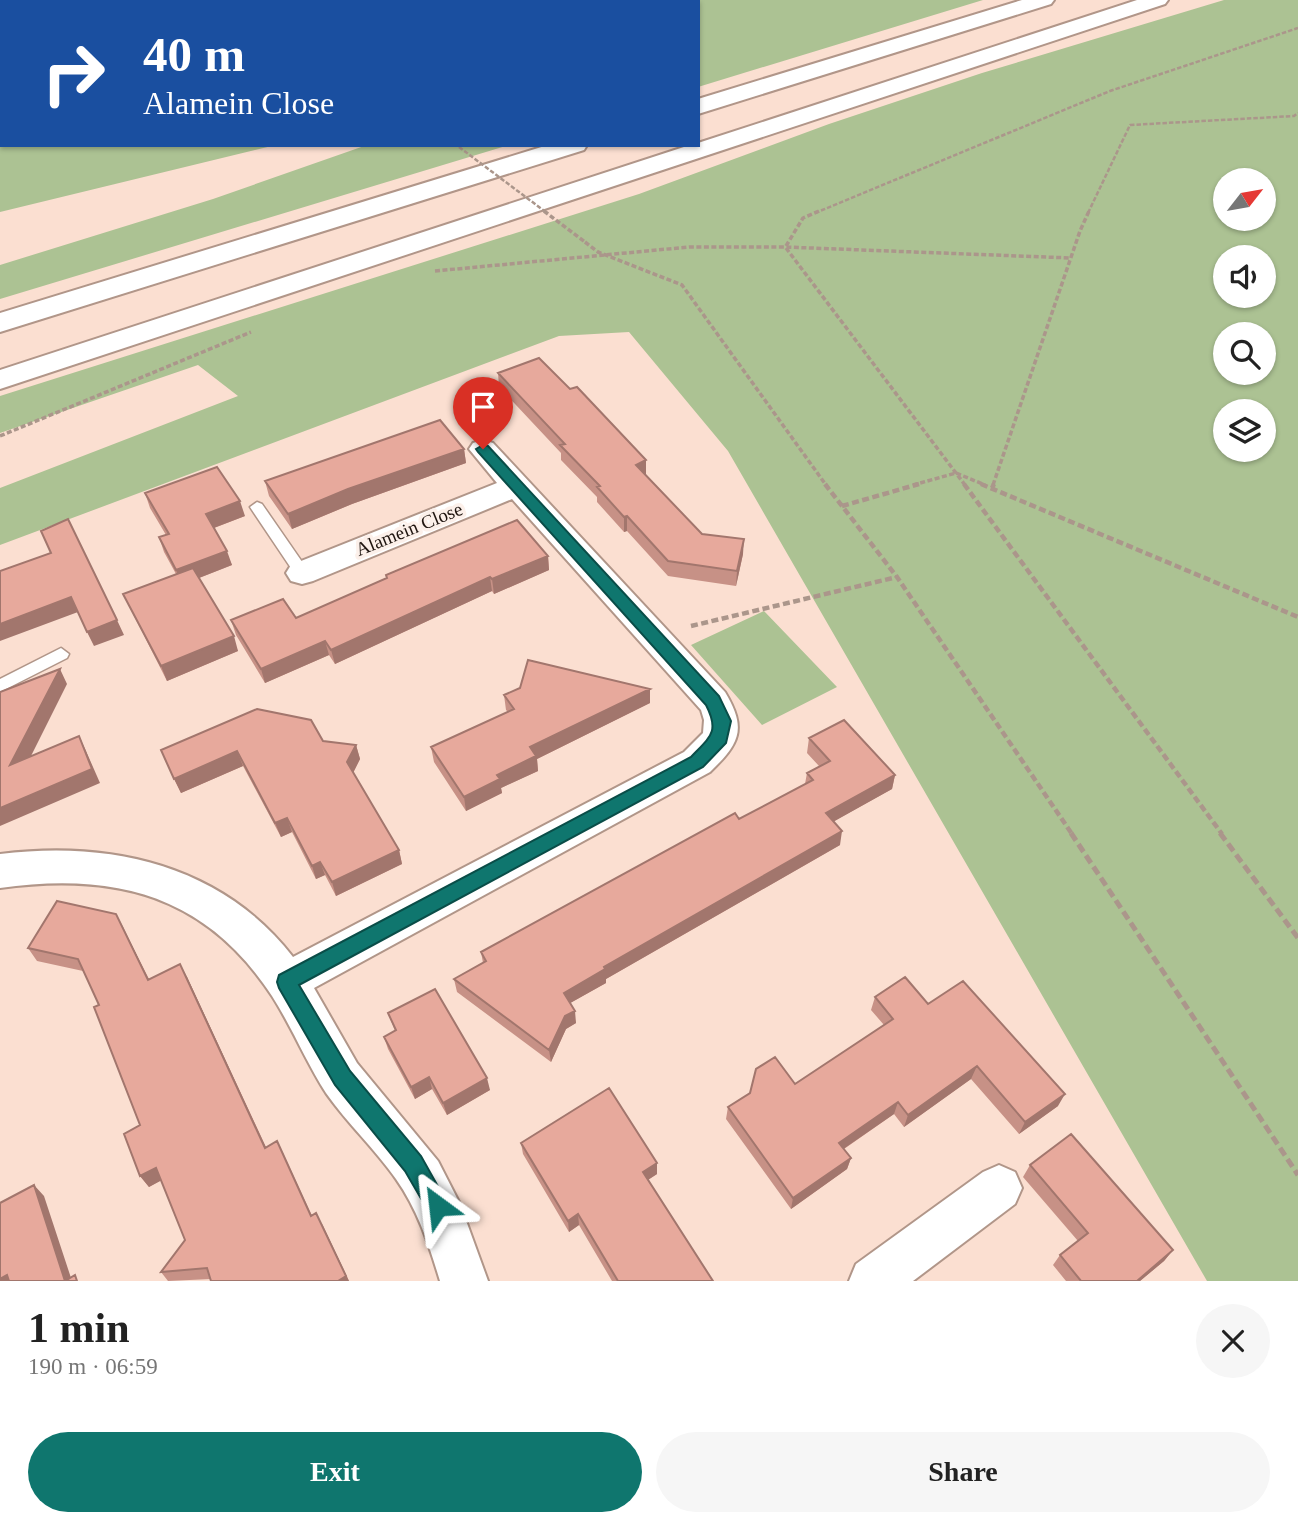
<!DOCTYPE html>
<html lang="en">
<head>
<meta charset="utf-8">
<style>
  :root { --surface:#fff; --page:#f6f6f6; --text:#222; --muted:#767676; --accent:#0f766e }
  body { margin:0; font-family:"Times New Roman",serif; background:var(--page); color:var(--text); height:100vh; display:flex; flex-direction:column; font-size:26px; white-space:nowrap }
  * { box-sizing:border-box; margin:0 }
  p { font-size:23px; color:var(--muted) }
  .icon { flex:none; width:38px; height:38px; fill:none; stroke:currentColor; stroke-width:2; stroke-linecap:round; stroke-linejoin:round }
  .map { position:relative; height:1281px; overflow:hidden }
  .side { display:flex; flex-direction:column; background:var(--surface); flex:1 }
  .side>* { flex:none }
  .hud { position:absolute; left:0px; top:0px; width:700px; height:147px; box-shadow:0 2px 5px #0004; background:#1a4fa0; color:#fff; overflow:hidden }
  .needle { width:46px; rotate:59deg }
  .tools { position:absolute; left:1213px; top:168px; display:grid; gap:14px }
  .tools a { display:grid; place-items:center; width:63px; height:63px; border-radius:50%; background:var(--surface); box-shadow:0 2px 5px #0004; font-size:35px }
  .pin { position:absolute; display:grid; place-items:center; width:60px; height:60px; color:#fff; margin:-72px -30px; border-radius:50% 50% 50% 0; rotate:-45deg; box-shadow:0 0 7px #0007 }
  .pin .icon { rotate:45deg }
  .me { position:absolute; width:77px; margin:-38px; rotate:330deg; stroke-linejoin:round; filter:drop-shadow(0 0 5px #0008) }
  .turn { display:flex; align-items:center; gap:24px; height:147px; padding:0 28px; font-size:32px }
  .turn .icon { width:91px; height:91px; stroke-width:2.5 }
  .turn b { display:block; font-size:49px; line-height:60px }
  .round { display:grid; place-items:center; flex:none; width:74px; height:74px; border-radius:37px; background:var(--page) }
  .head { display:flex; align-items:center; justify-content:space-between; height:119px; padding:0 28px }
  h1 { font-size:42px; font-weight:700; line-height:52px }
  .action { display:flex; gap:14px; margin-top:auto; padding:14px 28px }
  .action a { flex:1; height:80px; border-radius:42px; background:var(--accent); color:#fff; font-size:28px; font-weight:700; line-height:80px; text-align:center }
  .action a+a { background:var(--page); color:var(--text) }
  .map>svg:first-child { display:block }
  .green { fill:#acc293; fill-rule:evenodd }
  .lines { fill:none; stroke-linecap:round; stroke-linejoin:round }
  .lane-casing { stroke:#b19689; stroke-width:3 }
  .street-casing { stroke:#b19689; stroke-width:4 }
  .highway-casing { stroke:#b19689; stroke-width:4 }
  .path-far3 { stroke:#ab968b; stroke-width:2.5; stroke-dasharray:4.5 2; stroke-linecap:butt }
  .path-far2 { stroke:#ab968b; stroke-width:3.5; stroke-dasharray:5 2.5; stroke-linecap:butt }
  .path-far1 { stroke:#ab968b; stroke-width:4.5; stroke-dasharray:7 3.5; stroke-linecap:butt }
  .path { stroke:#ab968b; stroke-width:5; stroke-dasharray:9 4.5; stroke-linecap:butt }
  .lane { fill:#fff; fill-rule:evenodd }
  .street { fill:#fff; fill-rule:evenodd }
  .highway { fill:#fff; fill-rule:evenodd }
  .path-bridge-far1 { stroke:#ab968b; stroke-width:2.5; stroke-dasharray:4.5 2; stroke-linecap:butt }
  .path-bridge { stroke:#ab968b; stroke-width:3.5; stroke-dasharray:5 2.5; stroke-linecap:butt }
  .wall { fill:#c79186 }
  .shaded-wall { fill:#a2766d }
  .building { fill:#e7a99c; stroke:#a2766d; stroke-width:2 }
  .route { fill:#0f766e; stroke:#0a4d48; stroke-width:2 }
  .labels { text-anchor:middle; dominant-baseline:central; stroke-width:7; stroke-linejoin:round; paint-order:stroke }
  .street-label { font-size:19px; fill:#1f1510; stroke:#fcf0ea }
</style>
</head>
<body>
<div class="map">
<svg width="1298" height="1281" viewBox="0 0 1298 1281">
  <rect width="100%" height="100%" fill="#fbdfd1"/>
  <path class="green" d="M0,0H983L698,87V2H2V145H276L0,212Z
    M1224,0H1298V1281H1207L728,451L629,332L559,336L0,545V488L238,396L198,365L0,433V396L639,194L829,124L982,73ZM1225,180H1264V219H1225ZM1225,257H1264V296H1225ZM1225,334H1264V373H1225ZM1225,411H1264V450H1225Z
    M367,145H509L0,299V265L213,199Z
    M764,611L837,687L762,725L691,645Z"/>
  <g class="lines">
    <g class="lane-casing">
      <path id="lane" d="M257,502L262,504L307,569L309,573L307,577H297L250,507Z
        M61,648L69,654L67,658L0,692V679Z"/>
    </g>
    <g class="street-casing">
      <path id="street" d="M483,440L493,443L725,692C747,729 740,743 710,772L314,988L357,1063L438,1161L460,1204L488,1281H440C429,1245 418,1210 396,1179C375,1149 347,1123 326,1093C306,1062 292,1027 272,996C206,895 115,872 0,888V854C111,840 222,865 293,957L684,752L703,733L704,720L701,710L512,499L313,581L302,584L291,581L286,573L291,565L497,483L469,449L473,443Z
        M999,1165L1015,1172L1022,1188L1015,1204L913,1281H849L856,1264L983,1172Z"/>
    </g>
    <g class="highway-casing">
      <path id="highway" d="M1022,0H1054L1051,4L698,114V99Z
        M1137,0H1168L1165,4L0,389V370L690,145H698V143Z
        M548,145H587L584,150L0,332V313Z"/>
    </g>
    <path class="path-far3" d="M40,0L46,2
      M815,213L1110,91L1298,28
      M1088,213L1130,125L1294,116L1298,113"/>
    <path class="path-far2" d="M585,242L598,252L682,285L826,485
      M786,246L803,218L819,211
      M786,248L965,485
      M435,271L689,247H785L1071,258
      M0,436L251,332
      M913,485L956,473L985,485
      M993,485L1080,231L1089,211"/>
    <path class="path-far1" d="M825,484L897,577L1072,834
      M964,484L1222,834
      M981,484L1298,617
      M992,488L994,484
      M842,506L919,484
      M691,626L897,577"/>
    <path class="path" d="M1071,833L1298,1175
      M1220,833L1298,938"/>
    <use href="#lane" class="lane"/>
    <use href="#street" class="street"/>
    <use href="#highway" class="highway"/>
    <path class="path-bridge-far1" d="M459,147L547,213"/>
    <path class="path-bridge" d="M544,211L585,242"/>
  </g>
  <path class="wall" d="M498,373L570,389L646,460V475L702,534L743,554L736,586L668,576L627,531L624,532L597,502V497L561,460V453L499,387Z
    M464,449L466,463L352,504L292,529L269,496L265,481Z
    M145,493L245,516L214,528L232,565L199,578L238,651L167,681L130,608L123,594L176,574L164,552L159,537L166,535L150,508Z
    M548,556L549,570L494,594L492,591L335,664L329,655L265,683L236,635L231,620L296,618L386,578V575Z
    M504,695L650,703L537,759L538,771L501,788L502,793L466,811L434,762L431,747L508,712L506,710Z
    M809,738L895,775L892,789L834,821L840,845L606,979V983L570,1003L576,1023L566,1029L551,1062L457,992L454,979L483,963L481,952L739,819L805,784L807,773L819,766L807,753Z
    M356,745L360,759L353,773L399,850L402,864L336,896L325,875L316,879L292,832L281,837L243,766L181,793L161,750Z
    M116,914L149,979L187,977L266,1147L283,1153L312,1216L322,1224L349,1281H211V1279L168,1281L161,1272L185,1240L161,1180L149,1187L140,1176V1125L99,1005L83,971L37,961L28,948Z
    M875,997L928,1004L1058,1106L1019,1134L971,1079L904,1127L894,1114L844,1149L851,1158L847,1169L791,1209L726,1119L728,1107L750,1093L795,1084L884,1025L871,1010Z
    M388,1013L490,1090L447,1115L432,1089L415,1099L388,1049L384,1037L395,1031Z
    M521,1143L657,1163V1174L648,1180L713,1281H612L579,1225L569,1232L523,1154Z
    M1030,1165L1173,1250L1164,1261L1140,1281H1066L1053,1265L1060,1255L1078,1241L1023,1177Z"/>
  <path class="shaded-wall" d="M464,449L466,463L352,504L292,529L288,514L348,489Z
    M646,460V475L636,479V465Z
    M240,501L245,516L211,529L206,514Z
    M627,516V531L624,532V517Z
    M744,539L743,554L736,586L737,571Z
    M227,551L232,565L181,585L176,570Z
    M548,556L549,570L494,594L492,579Z
    M490,577L492,591L335,664L331,650Z
    M71,597L78,612L0,641V624Z
    M117,620L124,635L94,646L87,632Z
    M234,636L238,651L167,681L161,666Z
    M325,641L329,655L265,683L261,669Z
    M60,669L67,684L19,780L10,765Z
    M650,689V703L537,759L538,771L501,788L502,793L466,811L464,797L497,775L530,747Z
    M79,736L86,751L100,783L0,826V808Z
    M356,745L360,759L351,777L347,762Z
    M237,751L243,766L181,793L174,779Z
    M895,775L892,789L824,827L826,813Z
    M287,818L292,832L281,837L275,823Z
    M842,831L840,845L606,979V983L565,1006L564,993L604,967Z
    M399,850L402,864L336,896L332,882Z
    M320,862L325,875L316,879L312,866Z
    M116,914L123,927L155,993L148,980Z
    M180,964L187,977L271,1159L265,1148Z
    M575,1011L576,1023L566,1029L551,1062L549,1050L565,1016Z
    M977,1066L971,1079L904,1127L908,1115Z
    M429,1077L432,1089L415,1099L411,1087Z
    M487,1078L490,1090L447,1115L443,1103Z
    M1065,1094L1058,1106L1019,1134L1025,1122Z
    M898,1102L894,1114L836,1154L839,1143Z
    M851,1158L847,1169L791,1209L793,1198Z
    M657,1163V1174L643,1183V1172Z
    M156,1168L164,1179L149,1187L140,1176Z
    M34,1185L44,1196L72,1281H65Z
    M578,1214L579,1225L569,1232L568,1221Z
    M322,1224L349,1281H338Z
    M1173,1250L1164,1261L1140,1281H1137Z
    M7,1275L13,1281H0V1279Z"/>
  <path class="building" d="M539,358L570,389L577,387L646,460L636,465L702,534L744,539L737,571L668,561L627,516L624,517L597,487L600,486L560,445L565,444L498,373Z
    M440,420L464,449L348,489L288,514L265,481Z
    M217,467L240,501L206,514L227,551L176,570L159,537L169,534L145,493Z
    M68,519L117,620L87,632L71,597L0,624V571L51,553L41,531Z
    M517,520L548,556L492,579L490,577L331,650L325,641L261,669L231,620L283,599L296,618L387,578L386,575Z
    M193,568L234,636L161,666L123,594Z
    M528,660L650,689L530,747L536,756L497,775L500,779L464,797L431,747L514,709L504,695L520,688Z
    M60,669L10,765L79,736L92,769L0,808V692Z
    M257,709L311,720L323,741L356,745L347,762L399,850L332,882L320,862L312,866L287,818L275,823L237,751L174,779L161,750Z
    M844,720L895,775L826,813L842,831L604,967L605,969L564,993L575,1011L565,1016L549,1050L454,979L486,961L481,952L735,813L739,819L813,780L807,773L830,761L809,738Z
    M57,901L116,914L148,980L180,964L265,1148L277,1141L311,1216L316,1213L346,1276L338,1281H211L207,1268L161,1272L185,1240L156,1168L140,1176L124,1134L140,1125L94,1007L99,1005L78,959L28,948Z
    M905,977L928,1004L963,981L1065,1094L1025,1122L977,1066L908,1115L898,1102L839,1143L851,1158L793,1198L728,1107L750,1093L756,1069L775,1057L795,1084L893,1019L875,997Z
    M435,989L487,1078L443,1103L429,1077L411,1087L384,1037L396,1030L388,1013Z
    M609,1088L657,1163L643,1172L713,1281H618L578,1214L568,1221L521,1143Z
    M1071,1134L1173,1250L1137,1281H1081L1060,1255L1088,1233L1030,1165Z
    M34,1185L65,1281H9L7,1275L0,1279V1203Z
    M75,1275L77,1281H65Z"/>
  <path class="route" d="M483,445L488,446L719,696L731,721L726,743L703,767L299,985L350,1071L421,1156L449,1206L446,1214L438,1217L430,1214L405,1171L335,1085L279,988L277,982L279,975L691,757C710,737 720,732 706,705L478,452L476,449Z"/>
  <g class="labels">
    <g class="street-label">
      <text transform="translate(409 529) rotate(-22)">Alamein Close</text>
    </g>
  </g>
</svg>
<div class="tools">
<a><svg class="needle" viewBox="-14 -14 28 28"><path d="M0-13l5 13h-10z" fill="#e53935"/><path d="M0 13l5-13h-10z" fill="#767676"/></svg></a>
<a><svg class="icon" aria-label="sound" viewBox="0 0 24 24"><path d="M4 9h4l5-4v14l-5-4H4zM17 9q2 3 0 6"/></svg></a>
<a><svg class="icon" aria-label="search" viewBox="0 0 24 24"><circle cx="10" cy="10" r="6"/><path d="M15 15l6 6"/></svg></a>
<a><svg class="icon" aria-label="layers" viewBox="0 0 24 24"><path d="M12 4l9 5-9 5-9-5zM3 14l9 5 9-5"/></svg></a>
</div>
<div class="pin" style="left:483px;top:449px;background:#d93025"><svg class="icon" aria-label="arrive" viewBox="0 0 24 24"><path d="M6 21V4h12l-3 4 3 4H6"/></svg></div>
<svg class="me" style="left:438px;top:1206px" viewBox="-20 -20 40 40"><path d="M0-17L14 15 0 8-14 15z" fill="#0f766e" stroke="#fff" stroke-width="4"/></svg>
<div class="hud">
<div class="turn"><svg class="icon" aria-label="right" viewBox="0 0 24 24"><path d="M7 20v-9h11M14 6l5 5-5 5"/></svg><div><b>40 m</b>Alamein Close</div></div>
</div>
</div>
<section class="side">
<div class="head"><div><h1>1 min</h1><p>190 m · 06:59</p></div><a class="round"><svg class="icon" aria-label="close" viewBox="0 0 24 24"><path d="M6 6l12 12M18 6L6 18"/></svg></a></div>
<div class="action"><a>Exit</a><a>Share</a></div>
</section>
</body>
</html>
